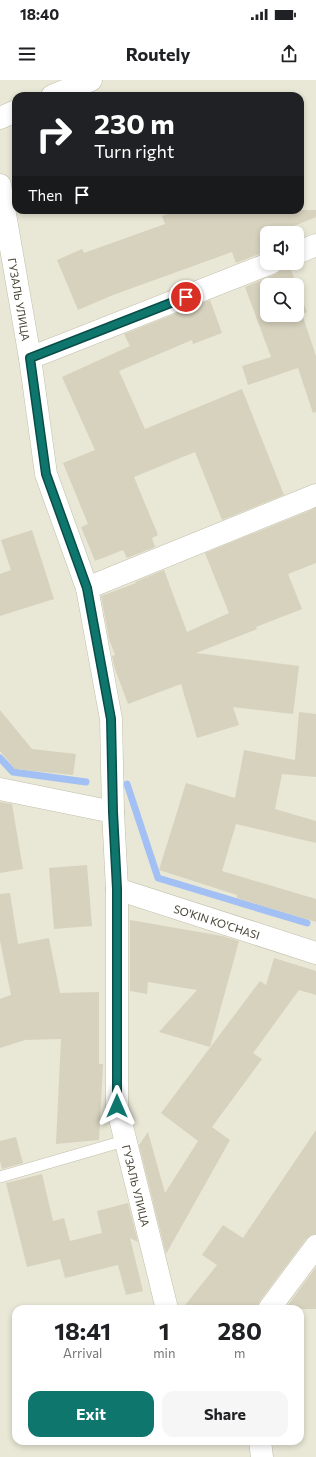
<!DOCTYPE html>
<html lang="en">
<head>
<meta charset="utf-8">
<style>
  :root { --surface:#fff; --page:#f6f6f6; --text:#202124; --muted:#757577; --accent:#0f766e }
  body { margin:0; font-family:Commissioner,sans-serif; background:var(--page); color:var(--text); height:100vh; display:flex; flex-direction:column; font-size:15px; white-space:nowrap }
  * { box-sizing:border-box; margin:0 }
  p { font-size:13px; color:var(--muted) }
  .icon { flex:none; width:22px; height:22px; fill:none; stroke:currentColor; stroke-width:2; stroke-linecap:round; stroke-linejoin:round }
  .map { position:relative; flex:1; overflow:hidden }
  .sheet { position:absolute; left:12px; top:1225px; width:292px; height:140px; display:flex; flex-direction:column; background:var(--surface); border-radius:12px; box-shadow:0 2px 6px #0003 }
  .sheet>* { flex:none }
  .top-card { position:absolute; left:12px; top:12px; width:292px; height:122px; border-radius:12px; box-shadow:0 2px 6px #0003; background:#202124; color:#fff; overflow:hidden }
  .fabs { position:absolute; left:260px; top:146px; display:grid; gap:8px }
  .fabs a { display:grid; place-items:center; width:44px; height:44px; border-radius:8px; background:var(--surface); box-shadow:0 2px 6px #0003; font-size:20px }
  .pin { position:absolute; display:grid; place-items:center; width:34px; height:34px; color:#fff; margin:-17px; border:2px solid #fff; border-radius:50%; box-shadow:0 1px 4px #0007 }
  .me { position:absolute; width:44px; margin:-22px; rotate:0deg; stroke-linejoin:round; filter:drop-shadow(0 0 3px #0008) }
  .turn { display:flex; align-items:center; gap:14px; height:84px; padding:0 16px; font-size:18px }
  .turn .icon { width:52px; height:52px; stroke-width:2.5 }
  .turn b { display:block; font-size:28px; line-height:34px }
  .then { display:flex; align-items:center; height:38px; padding:0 16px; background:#0003; gap:8px; font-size:15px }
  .eta { display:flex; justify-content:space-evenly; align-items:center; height:68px; text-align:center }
  .eta b { font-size:24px; font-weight:700; line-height:28px }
  .button { display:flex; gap:8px; margin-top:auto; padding:8px 16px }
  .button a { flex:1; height:46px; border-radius:12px; background:var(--accent); color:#fff; font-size:16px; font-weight:700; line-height:46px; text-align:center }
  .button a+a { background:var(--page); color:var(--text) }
  .status { display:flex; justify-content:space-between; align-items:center; height:28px; padding:0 20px; background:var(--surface); direction:ltr }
  .status svg { height:11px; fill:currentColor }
  header { display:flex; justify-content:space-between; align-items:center; height:52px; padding:0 16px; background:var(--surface); font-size:18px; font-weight:700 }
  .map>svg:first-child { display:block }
  .residential { fill:#e9e7d6; fill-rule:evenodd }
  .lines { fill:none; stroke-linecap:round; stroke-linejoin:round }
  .stream { stroke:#a2c0f4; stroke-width:7 }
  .building { fill:#d7d2bd }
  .service-casing { stroke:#c1beaa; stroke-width:12 }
  .minor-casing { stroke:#c1beaa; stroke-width:23 }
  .service { stroke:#fff; stroke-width:11 }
  .minor { stroke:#fff; stroke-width:22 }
  .route-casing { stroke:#0a4d48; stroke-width:10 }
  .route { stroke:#0f766e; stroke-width:7 }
  .labels { text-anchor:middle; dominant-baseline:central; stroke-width:3; stroke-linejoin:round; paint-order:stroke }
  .street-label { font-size:11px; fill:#484536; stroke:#fff }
</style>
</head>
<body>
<div class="status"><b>18:40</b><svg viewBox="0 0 49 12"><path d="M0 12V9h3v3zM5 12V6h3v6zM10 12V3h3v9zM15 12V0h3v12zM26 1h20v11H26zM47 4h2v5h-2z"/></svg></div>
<header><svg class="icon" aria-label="menu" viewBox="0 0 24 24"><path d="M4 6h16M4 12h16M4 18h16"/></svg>Routely<svg class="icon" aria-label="share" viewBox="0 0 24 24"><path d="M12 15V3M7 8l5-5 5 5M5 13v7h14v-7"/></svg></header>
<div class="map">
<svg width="316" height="1377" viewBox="0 0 316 1377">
  <rect width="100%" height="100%" fill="#f5f4e8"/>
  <path class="residential" d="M0,0H316V1377H0ZM16,16H300V130H16ZM267,153H297V183H267ZM267,205H297V235H267ZM16,1229H300V1361H16Z"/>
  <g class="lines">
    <path class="stream" d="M0,678L13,692L86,702
      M127,704L158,798L307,843"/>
  </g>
  <path class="building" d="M178,130H316V137L277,153H267V171L236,183L232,172L113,215L78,230L57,180L82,169L84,173L165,144L162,136Z
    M283,183H288L297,205H267V235H297V206L307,232L302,234L316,276V332L313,333L298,288L248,305L242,286L271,277L245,207L276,194L281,190Z
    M210,220L222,253L193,264L192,260L119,291L145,349L242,309L284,415L222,440L195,372L134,397L158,455L152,458L155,467L127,478L123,470L95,481L81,447L88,444L63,383L95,370L62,297L130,266L124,254Z
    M316,428V483L288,494L302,529L256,547L257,549L196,573L299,586L293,634L233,627L239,645L197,658L181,604L128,624L115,589L112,576L115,575L109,559L101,516L136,503L135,502L164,490L187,552L229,533L205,473Z
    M32,450L54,519L0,536V494L11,490L1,460Z
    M0,630L32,669L76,674L73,695L15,689L0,671Z
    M299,632L316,634V697L282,694L275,729L316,741V763L236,744L222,791L316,819V842L237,818V815L159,790L186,703L235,718L244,670L295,680Z
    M0,722L12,724L23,789L0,793Z
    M87,785L92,846L54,849L49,788Z
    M10,813L18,864L49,858L60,913L99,912V984H103L99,1060L56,1064L61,959L25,960L0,968V919L11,915L0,861V814Z
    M130,840L222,856L239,861L210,967L159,952L197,910L148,902L147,914L130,911Z
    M274,878L316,891V915L299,910L253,973L262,979L212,1047L230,1060L166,1174L139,1065L148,1052L165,1113L198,1061L161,1033L260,901L266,905Z
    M316,1050V1154L311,1155L306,1159L259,1222L257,1229H182L217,1185L202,1175L223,1145L243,1158Z
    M16,1057L23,1083L2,1089L0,1081V1061Z
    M42,1094L53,1141L64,1138L70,1161L102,1153L97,1131L128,1123L138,1162L130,1158L143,1211L126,1215L118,1185L65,1198L60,1179L27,1187L6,1103Z
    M316,1187V1229H285Z"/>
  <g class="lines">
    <g class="service-casing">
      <path id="service" d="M0,1097L124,1061"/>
    </g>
    <g class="minor-casing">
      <g id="minor">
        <path d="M52,16L91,0"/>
        <path d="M0,38L16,31"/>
        <path id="s1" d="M0,105L30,278L46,394L87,508L111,639L113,732L117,809V1026L167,1229"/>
        <path d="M297,173L316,165"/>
        <path d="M30,278L271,183"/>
        <path d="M87,508L316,415"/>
        <path d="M0,709L113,732"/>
        <path id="s2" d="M117,809L316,873"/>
        <path d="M269,1229L316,1166"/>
        <path d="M260,1361L262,1377"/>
      </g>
    </g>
    <use href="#service" class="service"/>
    <use href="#minor" class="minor"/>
  </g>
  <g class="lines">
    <g class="route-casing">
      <path id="route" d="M117,1026V809L113,732L111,639L87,508L46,394L30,278L186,217"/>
    </g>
    <use href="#route" class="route"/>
  </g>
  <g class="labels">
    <g class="street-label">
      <text stroke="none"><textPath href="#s1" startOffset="116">ГУЗАЛЬ УЛИЦА</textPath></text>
      <text stroke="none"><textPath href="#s2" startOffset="105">SO'KIN KO'CHASI</textPath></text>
      <text stroke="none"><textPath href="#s1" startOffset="1016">ГУЗАЛЬ УЛИЦА</textPath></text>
    </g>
  </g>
</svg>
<div class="fabs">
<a><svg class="icon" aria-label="sound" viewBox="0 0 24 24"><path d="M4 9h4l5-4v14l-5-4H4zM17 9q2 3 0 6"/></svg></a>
<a><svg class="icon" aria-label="search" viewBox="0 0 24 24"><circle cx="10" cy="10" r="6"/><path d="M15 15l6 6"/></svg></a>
</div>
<div class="pin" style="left:186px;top:217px;background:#d93025"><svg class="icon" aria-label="arrive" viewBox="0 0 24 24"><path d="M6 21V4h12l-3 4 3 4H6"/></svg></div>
<svg class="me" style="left:117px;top:1026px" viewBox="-20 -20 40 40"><path d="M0-17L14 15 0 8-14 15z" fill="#0f766e" stroke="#fff" stroke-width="4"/></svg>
<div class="top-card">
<div class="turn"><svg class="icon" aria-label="right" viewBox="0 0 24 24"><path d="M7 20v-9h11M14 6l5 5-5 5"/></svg><div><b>230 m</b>Turn right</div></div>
<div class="then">Then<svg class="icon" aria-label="arrive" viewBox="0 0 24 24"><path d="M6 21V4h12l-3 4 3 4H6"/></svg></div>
</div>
<section class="sheet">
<div class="eta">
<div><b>18:41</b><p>Arrival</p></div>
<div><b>1</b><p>min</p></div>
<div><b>280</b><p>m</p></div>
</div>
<div class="button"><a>Exit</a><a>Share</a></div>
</section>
</div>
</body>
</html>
